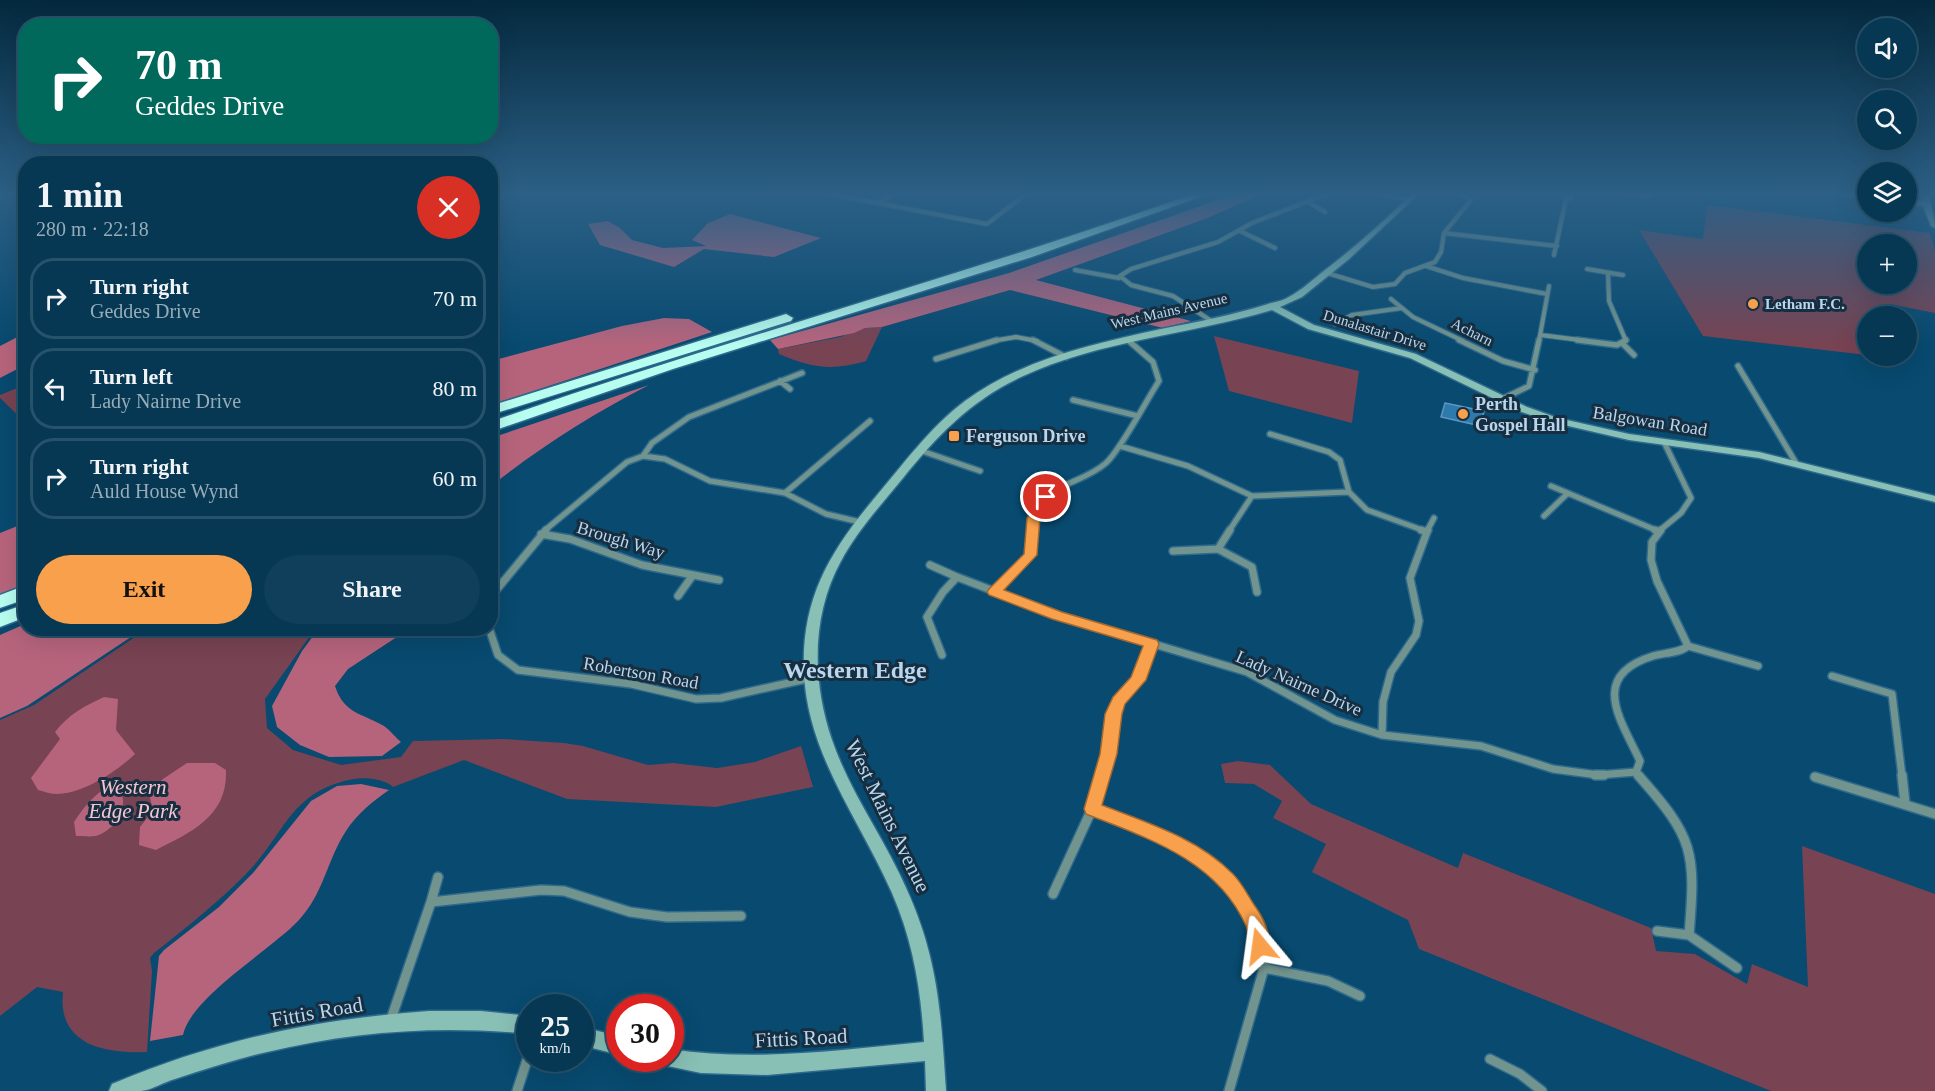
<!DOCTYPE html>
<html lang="en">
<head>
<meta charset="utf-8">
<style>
  :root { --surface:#063854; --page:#0f3f5a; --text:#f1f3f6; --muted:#98acb8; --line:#27526b; --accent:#f8a04b }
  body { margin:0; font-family:Georgia,serif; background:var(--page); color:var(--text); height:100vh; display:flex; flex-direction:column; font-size:22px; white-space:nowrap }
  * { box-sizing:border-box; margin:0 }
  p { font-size:20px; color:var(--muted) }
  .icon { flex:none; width:33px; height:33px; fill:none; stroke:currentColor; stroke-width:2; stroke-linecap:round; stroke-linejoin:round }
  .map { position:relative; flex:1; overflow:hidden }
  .panel { position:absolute; left:18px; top:156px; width:480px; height:480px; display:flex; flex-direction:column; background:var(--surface); border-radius:24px; box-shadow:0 6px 24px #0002,0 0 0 2px var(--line) }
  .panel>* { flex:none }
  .hud { position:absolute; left:18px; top:18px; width:480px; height:126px; border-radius:24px; box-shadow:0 6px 24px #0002,0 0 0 2px var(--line); background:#00695c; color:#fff; overflow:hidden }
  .tools { position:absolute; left:1857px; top:18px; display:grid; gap:12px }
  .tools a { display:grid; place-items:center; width:60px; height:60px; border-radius:50%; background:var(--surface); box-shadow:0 6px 24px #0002,0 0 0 2px var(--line); font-size:30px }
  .speed { position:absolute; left:516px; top:994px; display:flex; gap:12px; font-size:30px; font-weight:700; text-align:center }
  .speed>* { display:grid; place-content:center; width:78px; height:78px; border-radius:50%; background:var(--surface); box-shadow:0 6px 24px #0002,0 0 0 2px var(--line); line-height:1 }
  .speed small { font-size:15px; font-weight:400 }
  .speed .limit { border:9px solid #d22; background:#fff; color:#111 }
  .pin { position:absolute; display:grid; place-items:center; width:51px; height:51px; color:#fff; margin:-26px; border:3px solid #fff; border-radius:50%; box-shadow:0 2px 6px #0007 }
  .me { position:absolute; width:66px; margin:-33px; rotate:344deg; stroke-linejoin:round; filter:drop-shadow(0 0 4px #0008) }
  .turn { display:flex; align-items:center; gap:21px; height:126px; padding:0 18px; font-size:27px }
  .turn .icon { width:78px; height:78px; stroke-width:2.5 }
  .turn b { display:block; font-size:42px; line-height:51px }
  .round { display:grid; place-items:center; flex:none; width:63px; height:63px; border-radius:32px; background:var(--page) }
  .head { display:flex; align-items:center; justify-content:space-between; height:102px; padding:0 18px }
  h1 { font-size:36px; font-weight:700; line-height:45px }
  .primary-button { display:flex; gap:12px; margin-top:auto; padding:12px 18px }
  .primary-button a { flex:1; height:69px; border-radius:36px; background:var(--accent); color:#111; font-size:24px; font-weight:700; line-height:69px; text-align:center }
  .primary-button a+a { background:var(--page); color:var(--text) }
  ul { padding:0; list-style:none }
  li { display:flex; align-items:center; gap:18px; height:81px; margin:0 12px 9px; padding:0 6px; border:3px solid var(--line); border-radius:24px }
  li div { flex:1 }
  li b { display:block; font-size:22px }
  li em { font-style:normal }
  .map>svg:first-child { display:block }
  .green { fill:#784352; fill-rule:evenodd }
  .forest { fill:#b6647c }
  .building { fill:#2e7aad; stroke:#5c96c1; stroke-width:1.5 }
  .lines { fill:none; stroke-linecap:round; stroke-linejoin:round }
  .street-far3-casing { stroke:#2f698c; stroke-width:6 }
  .street-far2-casing { stroke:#2f698c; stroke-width:8 }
  .street-far1-casing { stroke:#2f698c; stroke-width:10 }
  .street-casing { stroke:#2f698c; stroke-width:12 }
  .secondary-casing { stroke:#2f698c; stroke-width:3 }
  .highway-casing { stroke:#2f698c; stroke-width:3 }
  .street-far3 { stroke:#72948e; stroke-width:4 }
  .street-far2 { stroke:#72948e; stroke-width:5 }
  .street-far1 { stroke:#72948e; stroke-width:7 }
  .street { stroke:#72948e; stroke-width:9 }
  .secondary { fill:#88c0b6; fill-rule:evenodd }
  .highway { fill:#b7fdf0; fill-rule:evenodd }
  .route { fill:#f8a04b; stroke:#a16831; stroke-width:1.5 }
  .poi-dot { fill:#f8a04b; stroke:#162e40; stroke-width:2 }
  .labels { text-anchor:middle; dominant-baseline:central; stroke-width:6; stroke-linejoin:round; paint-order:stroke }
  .far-poi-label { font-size:15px; font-weight:bold; fill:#b9d6ed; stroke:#162e40; text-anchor:start }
  .far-street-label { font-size:15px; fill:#b9d6ed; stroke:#162e40 }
  .poi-label { font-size:18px; font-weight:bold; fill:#b9d6ed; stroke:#162e40; text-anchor:start }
  .street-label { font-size:18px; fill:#b9d6ed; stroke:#162e40 }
  .near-park-label { font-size:21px; font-style:italic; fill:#f4c5d0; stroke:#162e40 }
  .near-street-label { font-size:21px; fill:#b9d6ed; stroke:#162e40 }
  .district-label { font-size:24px; font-weight:bold; fill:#b9d6ed; stroke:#162e40 }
</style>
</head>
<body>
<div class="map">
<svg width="1935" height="1091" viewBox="0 0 1935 1091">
  <rect width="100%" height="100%" fill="#084a70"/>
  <path class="green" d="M1707,205L1930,233L1935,252V313L1890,304L1892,316H1868L1867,355L1703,336L1639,230L1703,239ZM1906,244V284H1868V244Z
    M882,327L866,361C832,371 811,368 779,354L778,349L840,337L865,328Z
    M1214,336L1359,371L1352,423L1229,391Z
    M25,385V422L0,398V395Z
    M147,629H315L265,699L267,728L293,750L341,765L401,757L413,741L504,739L564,743L583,746L648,765L673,763L717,768L755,762L801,746L813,787L716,807L567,799L464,760L393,787C385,779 365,777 354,779C289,791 286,834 245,875C216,904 186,928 154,953L150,958L152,971L147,1052C105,1054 57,1045 63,992L37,987L0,1016V720L34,705Z
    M1238,761L1270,765L1311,804L1458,868L1463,853L1651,928L1656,951L1695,954L1747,984L1752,964L1808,987L1802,846L1935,894V1091H1771L1419,949L1408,920L1312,872L1326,844L1273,818L1282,801L1254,784L1225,783L1221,764Z"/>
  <path class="forest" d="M1238,193H1264L1205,219L1036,280L1191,321L1163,328L1010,290L882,327L865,328L854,333L778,349L770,340L1009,273Z
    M730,214L821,238L774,257L704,249L674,267L600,245L588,224L608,221L620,228L632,240L663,248L706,246L692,240L708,223Z
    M664,318L689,319L712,332L491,405V361L622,326Z
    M25,333V365L0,378V346Z
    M649,385C591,415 542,446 491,486V438Z
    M25,523V588L0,598V533Z
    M25,624L26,628L143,629L27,706L0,718V635Z
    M319,628L409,629L348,669L335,686C344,714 362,713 384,726C390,730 395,737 401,742L382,756L329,757L300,745L277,727L272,706L302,651Z
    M104,697L118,699L116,730L135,754C116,772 83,794 56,794C50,794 43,791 38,790L31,778L60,739L55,732C68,715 84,706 104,697Z
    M187,763H215L226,770C228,816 192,832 156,850L139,845L140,827L153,810L149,794L163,779Z
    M115,783C133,801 118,829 96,836C90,837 82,836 76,836L74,822C86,804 96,792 115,783Z
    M361,784L389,790C373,801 357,814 346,831C327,860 324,893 299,920C272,949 191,997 183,1035L150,1041L159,956L164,950L219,907L253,873L311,801L337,786Z"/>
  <path class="building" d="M1445,403L1484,411L1481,426L1441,417Z"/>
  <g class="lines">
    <g class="street-far3-casing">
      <path id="street-far3" d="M825,193L987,224L1027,193
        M1376,193L1410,200
        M1624,193L1649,196
        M1308,202L1325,212
        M878,203L894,193
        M1240,231L1275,248
        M1444,233L1557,246
        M1554,255L1566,199L1572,198L1573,193
        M1426,266L1463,278L1547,294
        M1587,269L1623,275
        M1075,270L1119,278
        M1327,273L1373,287L1395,284L1405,273L1435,262L1441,252L1444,233L1471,200L1460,193
        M1608,273L1609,301L1626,341
        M1391,299L1402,308
        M1213,322L1173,296L1131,285L1120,276L1131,269L1218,242L1252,223L1329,193
        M1335,324L1352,315L1402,308L1413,317L1463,341
        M1541,335L1588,341
        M992,341L1016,337L1037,341
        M1539,341L1549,286"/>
    </g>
    <g class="street-far2-casing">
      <path id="street-far2" d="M1033,340L1066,357
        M1459,340L1503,361L1535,370
        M1577,340L1617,345L1626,340
        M1623,344L1634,355
        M936,359L997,340
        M1738,366L1796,463
        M780,381L790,389
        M1502,399L1529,386L1539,340
        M1073,400L1138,416
        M1270,434L1329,452L1340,460L1349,492
        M1120,446L1188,466L1252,496L1349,492L1367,510L1425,531
        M922,451L980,471
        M643,456L665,459L710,481L785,493L826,514L860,522
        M1551,486L1658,531
        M785,493L870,421
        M1544,516L1567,494
        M544,531L627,462L643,456L652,443L689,417L802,373
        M1034,531C1033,482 1078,488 1106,463C1121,449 1146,401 1159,381L1153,362L1129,341
        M1229,531L1252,496
        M1427,531L1434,518
        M1659,531L1681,513L1691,498L1664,442"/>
    </g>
    <g class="street-far1-casing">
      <path id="street-far1" d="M1655,530L1658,531
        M1427,532L1428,530
        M541,534L570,539L642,565L719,580
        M1218,549L1230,530
        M1173,551L1218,549L1252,567L1257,592
        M930,565L957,577
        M994,592L1030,556L1034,530
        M678,596L693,575
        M490,606L493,594L546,530
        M489,628L498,655L518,670L631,684L696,699L721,698L811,678
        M1688,646L1758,666
        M942,655L927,617L943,592L957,577L1057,615L1247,672L1335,720L1382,735L1481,746L1553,769L1598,775L1636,772
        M1832,676L1892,694L1902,776
        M1382,735L1383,702L1391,672L1416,635L1419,621L1410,578L1427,532L1421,530
        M1102,776L1108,754L1113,714L1118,701L1138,680L1151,644
        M1640,776L1636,772L1640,761C1621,720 1588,676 1653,656C1663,653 1680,653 1688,646L1657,581L1651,560L1652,542L1661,530"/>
    </g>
    <g class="street-casing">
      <path id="street" d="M1102,775L1092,809L1167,838L1192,852L1228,881L1255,924L1264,968L1229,1091
        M1595,775H1604
        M1638,775C1694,838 1696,851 1689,935L1657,931
        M1902,775L1905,803
        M1815,777L1935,814
        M1053,894L1092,809
        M431,902L438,877
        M1689,935L1737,968
        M1264,968L1328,981L1360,996
        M390,1022L431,902L541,890L564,891L630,912L667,917L741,916
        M1490,1059L1520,1074L1542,1091
        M517,1091L530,1051"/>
    </g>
    <g class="secondary-casing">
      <path id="secondary" d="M1413,193H1420L1349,259L1302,297L1280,307L1314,325L1416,354L1527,407L1558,418L1629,434L1759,452L1935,496V502L1759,458L1629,440L1551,422L1519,411L1410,358L1308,329L1272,310C1189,335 1100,340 1021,377C971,400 936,437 903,478C881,505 857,531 841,561C811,616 812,681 832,740C850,793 885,839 907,890C939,961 941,1016 946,1091H926L925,1061L767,1075L701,1073L663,1065L661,1059H670V1049C755,1062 839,1050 924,1042C921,990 913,941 892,893C860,820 807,754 804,672C801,600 829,553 873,500C902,466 929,428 965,401C1022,359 1093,344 1161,329C1197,322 1233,315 1268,304C1273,302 1279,302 1285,299C1298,293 1309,283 1320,274C1353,249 1383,222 1413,193Z
        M1834,193L1868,195V199L1837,195Z
        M1921,193H1929C1930,206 1935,216 1935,228L1931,226L1923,206L1906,204V200L1922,201Z
        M429,1011H481L530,1016V1034C441,1025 354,1031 267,1052C236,1059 206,1069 175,1079C164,1082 152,1090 141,1091C131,1091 120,1091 109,1091L112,1084C217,1040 315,1019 429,1011Z
        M580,1027L620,1036V1055L580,1045Z"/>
    </g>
    <g class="highway-casing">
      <path id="highway" d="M1196,193H1211L1032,257L673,369L490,432V422C724,340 963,276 1196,193Z
        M786,314L793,318L791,321L490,415V406Z
        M26,585V599L0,608V595Z
        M26,604V617L0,627V613Z"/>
    </g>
    <use href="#street-far3" class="street-far3"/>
    <use href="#street-far2" class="street-far2"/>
    <use href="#street-far1" class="street-far1"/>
    <use href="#street" class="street"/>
    <use href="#secondary" class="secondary"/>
    <use href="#highway" class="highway"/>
  </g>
  <linearGradient id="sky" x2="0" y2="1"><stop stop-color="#04293e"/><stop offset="0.56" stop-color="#2c6086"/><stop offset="1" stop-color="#2c6086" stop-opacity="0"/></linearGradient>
  <rect width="1935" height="346" fill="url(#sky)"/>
  <path class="route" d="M1046,494L1052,497L1040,518L1037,555L1004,590L1062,612L1157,640L1159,644L1146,680L1125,704L1122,714L1117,754L1102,805C1148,823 1198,838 1233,874C1243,884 1249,898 1257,909C1265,921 1273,939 1267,953L1260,955L1252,953C1249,944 1249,934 1246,926C1217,860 1147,838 1086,814L1084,809L1100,754L1105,714L1113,697L1131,677L1143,646L1052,619L989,595L987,592L989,589L1024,554L1027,518L1041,495Z"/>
  <g class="poi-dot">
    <circle cx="1753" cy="304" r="6"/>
    <circle cx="1463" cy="414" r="6"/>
    <rect x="948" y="430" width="12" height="12" rx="3"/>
  </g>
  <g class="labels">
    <g class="far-poi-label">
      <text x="1765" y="304">Letham F.C.</text>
    </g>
    <g class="far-street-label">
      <text transform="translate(1169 311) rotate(-13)">West Mains Avenue</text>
      <text transform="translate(1375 330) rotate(17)">Dunalastair Drive</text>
      <text transform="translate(1472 332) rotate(26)">Acharn</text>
    </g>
    <g class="poi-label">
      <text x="1475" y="404">Perth<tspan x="1475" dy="21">Gospel Hall</tspan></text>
      <text x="966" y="436">Ferguson Drive</text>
    </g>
    <g class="street-label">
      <text transform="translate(1650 421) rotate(9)">Balgowan Road</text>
      <text transform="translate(621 540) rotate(17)">Brough Way</text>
      <text transform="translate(641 673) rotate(10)">Robertson Road</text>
      <text transform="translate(1299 683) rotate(24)">Lady Nairne Drive</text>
    </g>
    <g class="near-park-label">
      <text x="133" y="787">Western<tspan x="133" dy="24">Edge Park</tspan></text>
    </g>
    <g class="near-street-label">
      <text transform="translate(888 816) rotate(64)">West Mains Avenue</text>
      <text transform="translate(317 1012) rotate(-10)">Fittis Road</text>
      <text transform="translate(801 1038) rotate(-3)">Fittis Road</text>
    </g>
    <g class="district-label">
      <text x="855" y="670">Western Edge</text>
    </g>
  </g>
</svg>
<div class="tools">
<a><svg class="icon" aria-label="sound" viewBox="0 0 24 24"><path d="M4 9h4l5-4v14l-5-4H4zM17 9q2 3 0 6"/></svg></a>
<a><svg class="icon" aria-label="search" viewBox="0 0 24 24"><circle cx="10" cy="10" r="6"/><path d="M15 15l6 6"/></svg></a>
<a><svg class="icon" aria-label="layers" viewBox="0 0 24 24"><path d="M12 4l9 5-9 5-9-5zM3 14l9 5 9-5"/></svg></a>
<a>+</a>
<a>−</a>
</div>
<div class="speed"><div>25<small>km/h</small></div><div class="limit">30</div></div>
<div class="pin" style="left:1046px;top:497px;background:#d93025"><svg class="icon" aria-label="arrive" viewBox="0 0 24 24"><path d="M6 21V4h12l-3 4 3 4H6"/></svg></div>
<svg class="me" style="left:1260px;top:946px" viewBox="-20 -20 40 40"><path d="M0-17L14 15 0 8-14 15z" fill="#f8a04b" stroke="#fff" stroke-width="4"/></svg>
<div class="hud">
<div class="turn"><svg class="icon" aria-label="right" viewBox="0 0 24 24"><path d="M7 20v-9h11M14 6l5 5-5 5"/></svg><div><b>70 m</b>Geddes Drive</div></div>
</div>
<section class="panel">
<div class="head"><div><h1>1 min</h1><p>280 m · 22:18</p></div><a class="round" style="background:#d93025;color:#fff"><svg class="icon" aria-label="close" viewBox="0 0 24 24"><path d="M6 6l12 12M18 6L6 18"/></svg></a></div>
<ul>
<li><svg class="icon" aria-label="right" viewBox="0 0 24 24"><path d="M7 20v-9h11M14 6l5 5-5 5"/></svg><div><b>Turn right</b><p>Geddes Drive</p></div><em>70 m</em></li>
<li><svg class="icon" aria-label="left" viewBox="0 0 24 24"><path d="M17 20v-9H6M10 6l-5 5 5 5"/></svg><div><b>Turn left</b><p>Lady Nairne Drive</p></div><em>80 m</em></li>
<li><svg class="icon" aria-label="right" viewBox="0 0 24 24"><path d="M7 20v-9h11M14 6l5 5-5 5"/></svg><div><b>Turn right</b><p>Auld House Wynd</p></div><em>60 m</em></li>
</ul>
<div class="primary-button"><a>Exit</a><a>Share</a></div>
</section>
</div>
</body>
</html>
